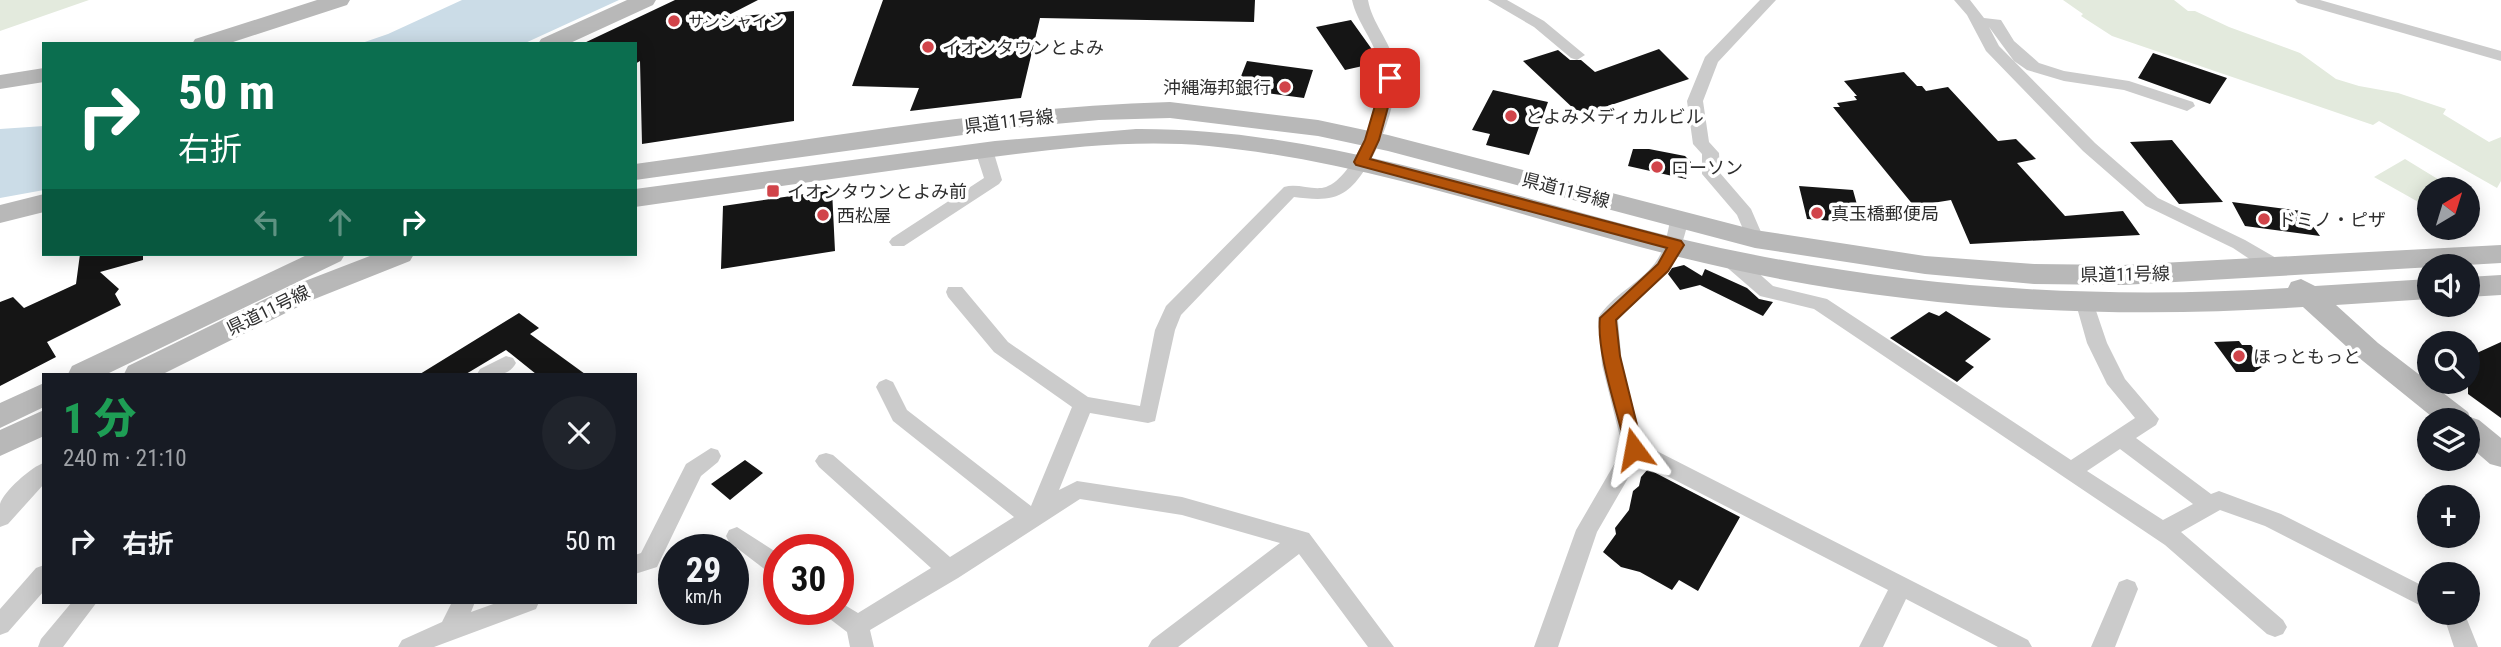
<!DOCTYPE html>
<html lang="ja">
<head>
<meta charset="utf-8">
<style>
  :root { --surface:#171b24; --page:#20242c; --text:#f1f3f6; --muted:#9ea1a6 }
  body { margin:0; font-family:"Roboto Condensed","Noto Sans JP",sans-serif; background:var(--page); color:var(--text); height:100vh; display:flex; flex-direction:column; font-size:26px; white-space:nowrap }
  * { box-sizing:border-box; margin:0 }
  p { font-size:23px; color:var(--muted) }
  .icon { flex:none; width:38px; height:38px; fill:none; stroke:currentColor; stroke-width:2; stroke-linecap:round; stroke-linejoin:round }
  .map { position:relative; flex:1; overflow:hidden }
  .sheet { position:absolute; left:42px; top:373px; width:595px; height:231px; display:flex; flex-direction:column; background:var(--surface); border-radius:0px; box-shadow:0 4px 18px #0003 }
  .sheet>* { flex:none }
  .banner { position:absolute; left:42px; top:42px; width:595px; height:214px; border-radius:0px; box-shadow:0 4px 18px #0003; background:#0b6e4f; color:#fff; overflow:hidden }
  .needle { width:46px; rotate:38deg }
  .buttons { position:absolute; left:2417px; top:177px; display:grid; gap:14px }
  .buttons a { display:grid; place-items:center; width:63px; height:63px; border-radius:50%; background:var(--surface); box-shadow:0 4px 18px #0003; font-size:35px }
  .speed { position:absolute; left:658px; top:534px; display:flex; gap:14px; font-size:35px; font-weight:700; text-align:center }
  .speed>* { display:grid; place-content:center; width:91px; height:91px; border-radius:50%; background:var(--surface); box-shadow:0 4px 18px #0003; line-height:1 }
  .speed small { font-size:18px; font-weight:400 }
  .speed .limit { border:10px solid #d22; background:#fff; color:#111 }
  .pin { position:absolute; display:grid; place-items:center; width:60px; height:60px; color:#fff; margin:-30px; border-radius:14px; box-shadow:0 4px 10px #0006 }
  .me { position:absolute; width:77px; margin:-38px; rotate:347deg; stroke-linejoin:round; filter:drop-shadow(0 0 5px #0008) }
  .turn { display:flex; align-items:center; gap:24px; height:147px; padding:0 21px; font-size:32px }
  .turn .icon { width:91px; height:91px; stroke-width:2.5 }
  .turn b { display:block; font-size:49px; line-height:60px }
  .lanes { display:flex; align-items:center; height:66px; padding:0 21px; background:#0003; justify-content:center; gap:35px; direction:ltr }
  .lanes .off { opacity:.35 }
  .round { display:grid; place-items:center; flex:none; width:74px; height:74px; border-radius:37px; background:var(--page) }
  .head { display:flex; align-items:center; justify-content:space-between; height:119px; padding:0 21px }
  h1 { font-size:42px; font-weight:800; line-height:52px; color:#1e9e55 }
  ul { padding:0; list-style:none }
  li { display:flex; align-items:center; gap:21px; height:98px; padding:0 21px }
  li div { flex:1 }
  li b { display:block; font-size:26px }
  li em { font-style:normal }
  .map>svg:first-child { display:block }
  .green { fill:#e3eadd }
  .water { fill:#cbdce7 }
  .building { fill:#151515 }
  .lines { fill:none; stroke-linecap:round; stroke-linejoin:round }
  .street { fill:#cbcbcb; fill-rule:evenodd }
  .secondary { fill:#b8b8b8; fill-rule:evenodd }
  .route { fill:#b45309; stroke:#753606; stroke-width:2 }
  .poi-dot { fill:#d1444a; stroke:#fff; stroke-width:2.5 }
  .labels { text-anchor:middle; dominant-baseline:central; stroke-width:7; stroke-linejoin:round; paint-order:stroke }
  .far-poi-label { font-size:16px; fill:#2e2e2e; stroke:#fff; text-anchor:start }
  .poi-label { font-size:18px; fill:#2e2e2e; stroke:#fff; text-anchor:start }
  .street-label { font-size:18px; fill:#2e2e2e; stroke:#fff }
</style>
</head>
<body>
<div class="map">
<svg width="2501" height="647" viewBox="0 0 2501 647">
  <rect width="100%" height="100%" fill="#fff"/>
  <path class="green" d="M0,0H89L0,31Z
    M2063,0H2174L2188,11H2195L2229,27L2300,53L2336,79L2359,86L2398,93L2446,109L2443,114L2489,142L2501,137V181L2497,188L2379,121L2373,125L2112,36L2081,16L2083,14Z
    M2405,159L2454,189H2429V208L2374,177Z"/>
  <path class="water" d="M462,0H619L523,44H359L388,34Z
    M44,126V190L0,198V129Z"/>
  <path class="building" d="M675,0H758L723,18L794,11V121L642,144L640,61L635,64V44H582Z
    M883,0H1255L1254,22L1040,18L1021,98L910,111L919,88L852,86Z
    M1351,20L1371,48L1376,63L1345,70L1316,27Z
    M1659,49L1689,79L1587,113L1574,109L1523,61L1558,50L1570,60H1581L1595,72Z
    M2153,53L2227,78L2210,104L2138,78Z
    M1247,61L1313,70L1304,98L1236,89Z
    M1904,72L1917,86H1922L1926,91L1948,87L1998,141L2016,139L2036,159L2017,163L2065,216L2123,211L2140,235L1970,244L1951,200L1914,206L1833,107H1840L1837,103L1857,100L1854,96H1857L1844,81Z
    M1493,90L1548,102L1529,155L1486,145L1490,134L1472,130Z
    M2172,140L2223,202L2179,204L2130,142Z
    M1633,149H1649L1685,156L1691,162L1686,179L1628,166Z
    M1799,186L1853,190L1862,223L1807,219Z
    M832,190L835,251L721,269L723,206Z
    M2232,202L2302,211L2320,236L2245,226Z
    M80,254H143V260L100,272L119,289L115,294L121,305L47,342L56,357L0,386V302L13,297L24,308L76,284Z
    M1684,265L1702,276L1705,269L1747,288L1759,299L1773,302L1763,316L1700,285L1680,290L1668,274L1672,268Z
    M1946,311L1991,339L1965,361L1974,367L1957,382L1890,338L1929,312L1939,316Z
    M519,313L539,328L530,334L585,374H536L506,350L466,374H420Z
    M2239,341L2242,345H2251L2265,365L2254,372H2236L2214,342Z
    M2501,342V418L2468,394V357Z
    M745,460L763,473L730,500L711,484Z
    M1648,469L1740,517L1698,591L1679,580L1672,590L1640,572L1621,567L1603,552L1616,534L1615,528L1629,510L1633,491L1639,486L1641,477Z"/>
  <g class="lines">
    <path class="street" d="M1352,0H1368C1372,23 1390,41 1395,64C1402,97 1374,171 1346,191C1331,202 1312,199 1294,197L1181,315L1175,330L1155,421L1148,423L1090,413L1059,490L1077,481L1182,497L1309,533L1394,647H1368L1299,554L1178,647H1148L1152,640L1280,543L1182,515L1080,499L958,578L870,630L874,647H850L847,632L826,616L823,609H838V601L858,613L931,568L819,467L815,461L819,455L826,453L833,455L950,557L1014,517L893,421L876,387L879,382L886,379L893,382L907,410L1031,506L1072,407L994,352L948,297L946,292L948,287H962L1008,342L1088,397L1140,406L1155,330L1166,306L1284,187C1298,183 1313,191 1326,187C1358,176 1385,94 1379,64C1375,41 1357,23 1352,0Z
      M1488,0H1507L1544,21L1585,55L1577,60L1571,58L1534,27Z
      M1760,0H1776L1718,62L1703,101L1709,142L1719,153L1720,173L1751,209L1764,239L1761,243H1749L1737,215L1702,174V154L1693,144L1687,101L1705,57Z
      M1954,0H1970L1984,18L2001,20L2014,41L2039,63L2064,71L2129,81L2193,102L2195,106L2187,111L2124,90L2064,81L2027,70L2014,61L1989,27L1999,46L2095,143L2158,198L2245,240L2283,262L2285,267L2283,272H2269L2233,248L2146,206L2083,151L1986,51L1967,15Z
      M2295,0H2320L2501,51V61L2298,3Z
      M984,145L993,150L1002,180L999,184L904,246H892L889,242L892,238L984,178L975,150Z
      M1679,215L1688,221C1677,276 1652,283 1618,320L1622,365L1643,444L2028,640L2032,647H1998L1906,599L1883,647H1859L1888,590L1638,461L1597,532L1558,647H1534L1576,530L1623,449L1602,365L1598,318C1612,295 1639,284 1655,263C1664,251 1667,236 1670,221Z
      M1730,253L1737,254L1773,286L1827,299L2071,460L2135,418L2107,384L2087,343L2076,304L2078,299H2092L2107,343L2125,379L2159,419L2156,425L2136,438L2211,494L2219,491L2281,514L2429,589V610L2265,526L2220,510L2181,532L2283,620L2287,627L2283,634L2275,637L2267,634L2165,545L1814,309L1760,296L1723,264L1721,259L1723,254ZM2120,449L2193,504L2163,520L2087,471Z
      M506,356L513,358L516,363C508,378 492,374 477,374L480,369Z
      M711,448L718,450L721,456L718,462L701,476L657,567L635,574V555L641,553L686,464Z
      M44,463V484L8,524L0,527C0,520 0,511 0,504C3,492 32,466 44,463Z
      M737,527L779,554V576L771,574L729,542L726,536L729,530Z
      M44,565V591L8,632L0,635V609L36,568Z
      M2127,579L2135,582L2138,589L2115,647H2091L2119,582Z
      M72,602H97L63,647H38L41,639Z
      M452,602H475L471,612L499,602H539L536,609L434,647H398L402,640L442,622Z
      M2437,612H2464L2478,647H2454L2446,623Z"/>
    <path class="secondary" d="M317,0H350L347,5L227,44H192L195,39Z
      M627,0H656L653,5L568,44H538L541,39Z
      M44,68V82L0,89V75Z
      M1170,102L1318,120L1388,135L1755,230L1925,256L2034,264L2123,265L2501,245V263L2123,285L2034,284L1925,274L1755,248L1388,151L1318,136L1170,118L1099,120L1022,127L635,180V164C813,140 991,107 1170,102Z
      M1136,129C1324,128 1500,195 1681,239C1880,286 2083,301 2288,288L2291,282L2301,279L2315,286L2429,279V299L2336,305L2378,343L2468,412L2470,417L2479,420L2501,438V467L2490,464L2468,445V420H2436L2358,357L2303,307C2093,321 1884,308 1679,257C1523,218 1371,162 1209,146C1124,138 1039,151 955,162C848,176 742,192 635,207V189L995,141Z
      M44,194V212L0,223V205Z
      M309,254H345L341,261L107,374H68L72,366Z
      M375,254H414L410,261L312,300L163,374H124L128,366L292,286Z
      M2501,275V295L2468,297V277Z
      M44,383V407L0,428V403Z
      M44,410V436L0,456V430Z"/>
  </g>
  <path class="route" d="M1390,74L1396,78L1379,140L1370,159L1681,241L1684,245L1668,271L1616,320L1620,356L1643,449L1640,454H1628L1626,449C1618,413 1596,352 1600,318L1658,264L1667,248L1356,165L1354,162L1365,140L1383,78Z"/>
  <g class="poi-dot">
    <circle cx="674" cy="21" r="7"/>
    <circle cx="928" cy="47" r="7"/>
    <circle cx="1285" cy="87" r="7"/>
    <circle cx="1511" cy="116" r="7"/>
    <circle cx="1657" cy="167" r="7"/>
    <rect x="766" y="184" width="14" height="14" rx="3.5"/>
    <circle cx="1817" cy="213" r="7"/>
    <circle cx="823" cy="215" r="7"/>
    <circle cx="2264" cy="219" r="7"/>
    <circle cx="2239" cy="356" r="7"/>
  </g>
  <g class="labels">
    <g class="far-poi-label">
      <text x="688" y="21">サンシャイン</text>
    </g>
    <g class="poi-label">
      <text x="942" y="47">イオンタウンとよみ</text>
      <text x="1271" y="87" text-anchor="end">沖縄海邦銀行</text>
      <text x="1525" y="116">とよみメディカルビル</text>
      <text x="1671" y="167">ローソン</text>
      <text x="787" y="191">イオンタウンとよみ前</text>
      <text x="1831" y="213">真玉橋郵便局</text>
      <text x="837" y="215">西松屋</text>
      <text x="2278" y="219">ドミノ・ピザ</text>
      <text x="2253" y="356">ほっともっと</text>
    </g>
    <g class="street-label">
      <text transform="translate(1009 121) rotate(-7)">県道11号線</text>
      <text transform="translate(1566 190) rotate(15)">県道11号線</text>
      <text transform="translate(2125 274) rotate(-1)">県道11号線</text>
      <text transform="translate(268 310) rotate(-26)">県道11号線</text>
    </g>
  </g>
</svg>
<div class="buttons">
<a><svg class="needle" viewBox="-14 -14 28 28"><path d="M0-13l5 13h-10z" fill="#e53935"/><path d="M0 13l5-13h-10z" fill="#9ea1a6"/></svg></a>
<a><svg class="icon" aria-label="sound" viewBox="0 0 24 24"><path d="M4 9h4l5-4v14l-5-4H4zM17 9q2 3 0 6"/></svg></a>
<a><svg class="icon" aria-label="search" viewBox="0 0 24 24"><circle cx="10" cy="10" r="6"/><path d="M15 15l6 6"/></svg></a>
<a><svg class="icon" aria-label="layers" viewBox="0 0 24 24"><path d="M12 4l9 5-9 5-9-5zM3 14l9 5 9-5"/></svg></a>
<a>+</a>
<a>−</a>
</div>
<div class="speed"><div>29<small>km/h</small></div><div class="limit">30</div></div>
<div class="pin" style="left:1390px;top:78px;background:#d93025"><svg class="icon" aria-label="arrive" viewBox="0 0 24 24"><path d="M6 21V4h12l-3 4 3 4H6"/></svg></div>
<svg class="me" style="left:1634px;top:449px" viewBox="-20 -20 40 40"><path d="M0-17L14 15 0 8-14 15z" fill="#b45309" stroke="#fff" stroke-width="4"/></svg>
<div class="banner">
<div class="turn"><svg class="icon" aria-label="right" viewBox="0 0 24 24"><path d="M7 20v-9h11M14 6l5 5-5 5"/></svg><div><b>50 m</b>右折</div></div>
<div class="lanes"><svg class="icon off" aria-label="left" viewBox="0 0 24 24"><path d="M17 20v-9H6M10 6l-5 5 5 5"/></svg><svg class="icon off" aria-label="ahead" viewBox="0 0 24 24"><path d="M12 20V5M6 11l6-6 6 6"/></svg><svg class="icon" aria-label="right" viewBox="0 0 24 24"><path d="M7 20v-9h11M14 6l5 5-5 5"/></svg></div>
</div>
<section class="sheet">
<div class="head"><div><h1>1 分</h1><p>240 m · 21:10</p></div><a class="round"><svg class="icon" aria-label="close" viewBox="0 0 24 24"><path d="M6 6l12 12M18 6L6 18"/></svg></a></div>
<ul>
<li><svg class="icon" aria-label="right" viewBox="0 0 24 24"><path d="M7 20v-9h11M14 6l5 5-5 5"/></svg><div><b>右折</b></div><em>50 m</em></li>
</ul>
</section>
</div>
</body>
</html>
